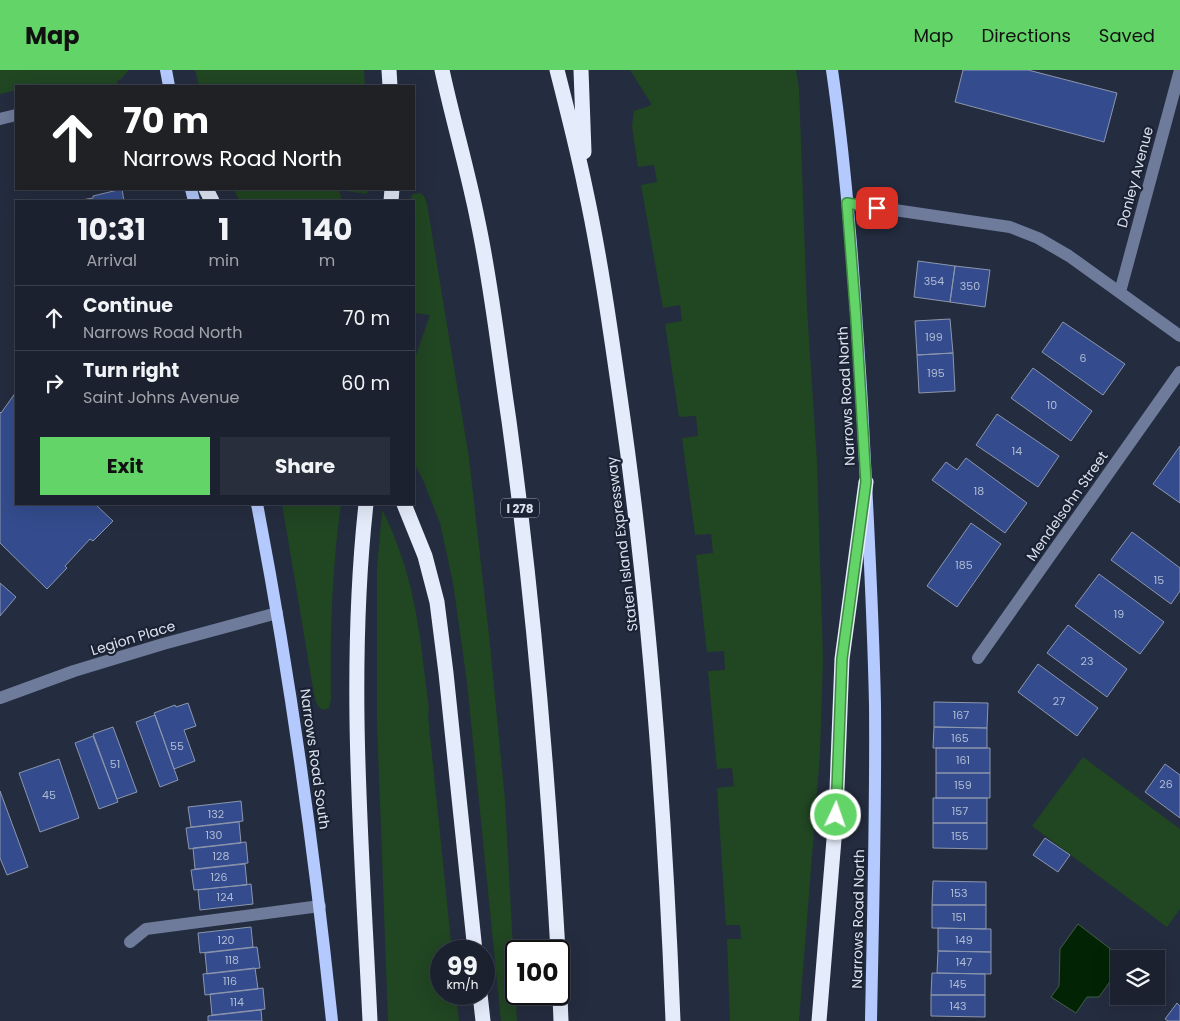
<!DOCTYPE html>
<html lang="en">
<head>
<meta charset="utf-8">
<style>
  :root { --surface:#1b212f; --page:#282e3b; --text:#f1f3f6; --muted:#a0a3aa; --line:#393e4b; --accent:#63d468 }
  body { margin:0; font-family:Poppins,sans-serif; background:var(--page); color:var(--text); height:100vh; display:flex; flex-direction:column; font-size:19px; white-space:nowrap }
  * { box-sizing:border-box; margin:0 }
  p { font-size:16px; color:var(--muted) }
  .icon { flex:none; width:28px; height:28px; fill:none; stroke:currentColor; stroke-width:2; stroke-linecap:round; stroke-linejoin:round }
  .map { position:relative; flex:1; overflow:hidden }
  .panel { position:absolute; left:15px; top:130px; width:400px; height:305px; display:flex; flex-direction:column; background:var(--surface); border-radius:0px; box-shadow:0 5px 20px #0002,0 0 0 1px var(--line) }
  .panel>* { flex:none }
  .banner { position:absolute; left:15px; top:15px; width:400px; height:105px; border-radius:0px; box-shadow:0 5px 20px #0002,0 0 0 1px var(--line); background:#202124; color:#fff; overflow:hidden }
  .tools { position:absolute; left:1110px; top:880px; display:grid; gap:10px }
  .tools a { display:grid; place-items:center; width:55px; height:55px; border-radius:0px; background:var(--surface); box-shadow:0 5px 20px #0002,0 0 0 1px var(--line); font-size:25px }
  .speed { position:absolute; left:430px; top:870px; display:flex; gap:10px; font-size:25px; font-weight:700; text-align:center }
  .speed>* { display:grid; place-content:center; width:65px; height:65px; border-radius:50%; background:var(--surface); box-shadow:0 5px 20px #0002,0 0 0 1px var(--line); line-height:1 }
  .speed small { font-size:12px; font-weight:400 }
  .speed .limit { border:2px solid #111; border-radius:8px; background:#fff; color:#111 }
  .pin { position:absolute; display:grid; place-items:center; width:42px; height:42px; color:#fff; margin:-21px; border-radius:10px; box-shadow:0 2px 8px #0006 }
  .me { position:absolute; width:55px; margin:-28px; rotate:3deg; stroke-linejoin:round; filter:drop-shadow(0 0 4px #0008) }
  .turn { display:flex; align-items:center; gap:18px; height:105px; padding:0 25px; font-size:22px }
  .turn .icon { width:65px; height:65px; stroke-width:2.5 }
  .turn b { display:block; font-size:35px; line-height:42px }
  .eta { display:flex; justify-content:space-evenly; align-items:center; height:85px; text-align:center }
  .eta b { font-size:30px; font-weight:700; line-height:35px }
  .button { display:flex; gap:10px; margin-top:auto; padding:10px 25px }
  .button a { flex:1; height:58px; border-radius:0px; background:var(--accent); color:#111; font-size:20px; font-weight:700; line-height:58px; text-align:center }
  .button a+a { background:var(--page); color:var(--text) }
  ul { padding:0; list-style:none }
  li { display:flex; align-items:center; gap:15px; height:65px; padding:0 25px; border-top:1px solid var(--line) }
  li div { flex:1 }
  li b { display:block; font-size:19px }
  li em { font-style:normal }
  header { display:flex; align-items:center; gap:30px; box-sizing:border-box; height:70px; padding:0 25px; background:var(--accent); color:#111 }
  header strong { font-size:24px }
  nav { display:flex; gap:28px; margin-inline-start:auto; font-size:18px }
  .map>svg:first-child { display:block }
  .green { fill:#214622 }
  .water { fill:#022304; stroke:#435c4a }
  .building { fill:#344c8d; stroke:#8c96ad }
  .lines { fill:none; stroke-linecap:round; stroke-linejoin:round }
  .minor { stroke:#6e7b9a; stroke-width:12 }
  .major { stroke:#b4cafe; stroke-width:12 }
  .highway { stroke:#e4ebfa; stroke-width:15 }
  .route-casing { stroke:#408a44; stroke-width:12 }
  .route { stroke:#63d468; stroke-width:9 }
  .labels { text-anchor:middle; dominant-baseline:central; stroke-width:4.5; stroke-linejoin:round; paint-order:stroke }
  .number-label { font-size:11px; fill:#b0bbd4 }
  .shield { fill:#1a2234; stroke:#a0a7b5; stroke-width:1 }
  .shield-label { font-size:12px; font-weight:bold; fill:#dae0ec }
  .street-label { font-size:14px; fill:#dae0ec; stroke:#1a2234 }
</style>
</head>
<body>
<header>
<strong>Map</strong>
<nav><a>Map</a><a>Directions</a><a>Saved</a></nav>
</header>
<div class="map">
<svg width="1180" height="951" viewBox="0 0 1180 951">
  <rect width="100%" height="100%" fill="#242c3f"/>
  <path class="green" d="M0,0H128V1L121,9L117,11L118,16H16V20L0,24Z
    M195,0H364L365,16H199Z
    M630,0H796L799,19L807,239L817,391L823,588L820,684L799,951H730L727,869H741L740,855H726L717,718L734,716L732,698L717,699L708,601L725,600L724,581L707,582L696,485L713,483L711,464L695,465L682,368L698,366L696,346L679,347L665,254L682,251L680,235L663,238L641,115L657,112L654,95L638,97L632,56L634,41L652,35Z
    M233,119H367V124L339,120L342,131H240Z
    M421,123L424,126L427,134L469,388L489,565L505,730L517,951H501L467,612L453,513L440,453L423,410L414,393V291L430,245L414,243V131H409L413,124Z
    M282,434H341C332,498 330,563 331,629L329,638L323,640C315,636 315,627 313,618Z
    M382,441H383C396,468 407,499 413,528C421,565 424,602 429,639L428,646L452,881H441V924H456L459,951H388L377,651V499Z
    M1083,687L1180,759V839L1167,857L1032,756Z"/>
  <path class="water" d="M1078,854L1113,881L1114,906L1099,927H1087L1076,943L1051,927L1059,916L1060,879Z"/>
  <path class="building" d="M963,0H1028L1117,23L1104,72L955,32Z
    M122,119L124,131H76L93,128V126Z
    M918,191L955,196L950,232L914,227Z
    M955,196L990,200L985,237L950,232Z
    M950,249L953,283L917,285L915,251Z
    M1063,252L1125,294L1103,325L1042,282Z
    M953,283L955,321L919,323L917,285Z
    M1033,298L1092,341L1071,371L1011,328Z
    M16,322V434H95L113,451L93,471L90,469L65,496L67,498L47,519L0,473V342L1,343Z
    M997,344L1059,386L1038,417L976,375Z
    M1180,376V433L1153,414Z
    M966,388L1027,433L1005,463L932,410L946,392L957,400Z
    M971,453L1001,474L957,537L927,516Z
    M1132,462L1180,498V521L1171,534L1111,490Z
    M1099,504L1164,552L1140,584L1075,536Z
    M0,513L16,527L0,546Z
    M1068,555L1127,599L1107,627L1047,583Z
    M1038,594L1098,638L1077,666L1018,622Z
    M934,632L988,633L987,658L934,657Z
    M188,633L196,656L184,660L195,691L174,699L154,643L175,635L176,637Z
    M155,645L178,710L160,717L136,652Z
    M113,657L137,722L117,729L93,664Z
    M934,657L987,658V678H933Z
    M93,666L118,732L99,739L75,673Z
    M936,678H990V703H936Z
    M59,689L79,748L40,762L19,703Z
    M1165,694L1180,705V748L1145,722Z
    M936,703H990V728H936Z
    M0,721L28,797L7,805L0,788Z
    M933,728H987V753H933Z
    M241,731L243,751L191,757L188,737Z
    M239,752L241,773L189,779L186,758Z
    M933,753H987V779L933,778Z
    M1045,768L1070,785L1058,802L1033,785Z
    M246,772L248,793L195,799L193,778Z
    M245,794L247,815L194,820L191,800Z
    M933,811L986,812V835H932Z
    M251,814L253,834L200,840L198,820Z
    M932,835H986V859L932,858Z
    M251,857L253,877L200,883L198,863Z
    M938,858L991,859V882L938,881Z
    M257,877L260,898L207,904L205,883Z
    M938,881L991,882V904L937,903Z
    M255,898L258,919L205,925L203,904Z
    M932,903L985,904V925H931Z
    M263,918L265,939L212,945L210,924Z
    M931,925H985V947L931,946Z
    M1177,933L1180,936V951H1168L1165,949Z
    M261,940L262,951H208V946Z"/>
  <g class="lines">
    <path class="minor" d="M0,49L16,45
      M847,133L1010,157L1038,168L1069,186L1180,266
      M1120,222L1180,0
      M978,588L1180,302
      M0,628L74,601L163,574L277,543
      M130,872L146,859L320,836"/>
    <path class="major" d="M166,0L169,16
      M832,0C848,111 855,222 862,334C867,434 873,535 875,635C876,740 873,846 871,951
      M191,119L194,131
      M257,434C290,605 314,778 332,951"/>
    <path class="highway" d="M389,0L390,16
      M442,0C453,51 468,101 478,152C492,218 499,285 509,351C533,527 548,704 558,881
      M557,0C567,39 577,78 585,117C600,186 610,257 620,327C650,534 665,742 673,951
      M581,0L584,82
      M206,119L212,131
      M391,131L392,119
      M366,434C347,606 362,779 370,951
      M404,434L425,486L437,532L446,603L475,881
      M559,903L561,951
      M480,924L483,951
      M819,951L836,745L842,589L866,412"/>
  </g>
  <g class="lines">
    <g class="route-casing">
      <path id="route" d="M836,745L842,589L866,412L856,249L847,133L877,138"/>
    </g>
    <use href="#route" class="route"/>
  </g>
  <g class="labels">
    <g class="number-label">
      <text x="934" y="211">354</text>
      <text x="970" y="216">350</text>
      <text x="934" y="267">199</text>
      <text x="1083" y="288">6</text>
      <text x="936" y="303">195</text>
      <text x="1052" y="335">10</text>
      <text x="1017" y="381">14</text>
      <text x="979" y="421">18</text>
      <text x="964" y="495">185</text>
      <text x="1159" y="510">15</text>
      <text x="1119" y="544">19</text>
      <text x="1087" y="591">23</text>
      <text x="1059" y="631">27</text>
      <text x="961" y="645">167</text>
      <text x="960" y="668">165</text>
      <text x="177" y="676">55</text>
      <text x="963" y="690">161</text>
      <text x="115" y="694">51</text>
      <text x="1166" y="714">26</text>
      <text x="963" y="715">159</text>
      <text x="49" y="725">45</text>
      <text x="960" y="741">157</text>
      <text x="216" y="744">132</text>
      <text x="214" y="765">130</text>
      <text x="960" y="766">155</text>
      <text x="221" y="786">128</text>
      <text x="219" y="807">126</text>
      <text x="959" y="823">153</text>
      <text x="225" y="827">124</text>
      <text x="959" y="847">151</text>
      <text x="226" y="870">120</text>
      <text x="964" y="870">149</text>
      <text x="232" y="890">118</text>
      <text x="964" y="892">147</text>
      <text x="230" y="911">116</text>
      <text x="958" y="914">145</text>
      <text x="237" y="932">114</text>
      <text x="958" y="936">143</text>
    </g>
    <rect class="shield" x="501" y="428.5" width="38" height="19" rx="4"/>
    <g class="shield-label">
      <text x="520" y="438">I 278</text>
    </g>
    <g class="street-label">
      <text transform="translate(1135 107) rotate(-75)">Donley Avenue</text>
      <text transform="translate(846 326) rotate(-93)">Narrows Road North</text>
      <text transform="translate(1067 436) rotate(-55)">Mendelsohn Street</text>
      <text transform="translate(622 474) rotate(-97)">Staten Island Expressway</text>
      <text transform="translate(133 568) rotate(-17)">Legion Place</text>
      <text transform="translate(315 689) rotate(82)">Narrows Road South</text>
      <text transform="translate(858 849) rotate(-89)">Narrows Road North</text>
    </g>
  </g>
</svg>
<div class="tools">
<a><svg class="icon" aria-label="layers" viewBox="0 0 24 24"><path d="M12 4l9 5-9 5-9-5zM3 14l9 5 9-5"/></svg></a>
</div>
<div class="speed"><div>99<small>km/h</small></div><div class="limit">100</div></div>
<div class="pin" style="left:877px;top:138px;background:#d93025"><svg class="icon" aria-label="arrive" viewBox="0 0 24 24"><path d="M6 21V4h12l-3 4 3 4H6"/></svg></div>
<svg class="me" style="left:836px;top:745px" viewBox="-20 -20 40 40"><circle r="17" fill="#63d468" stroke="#fff" stroke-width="3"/><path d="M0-11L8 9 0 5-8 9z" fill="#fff"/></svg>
<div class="banner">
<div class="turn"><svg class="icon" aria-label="ahead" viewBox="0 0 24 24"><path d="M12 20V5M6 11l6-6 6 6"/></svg><div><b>70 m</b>Narrows Road North</div></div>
</div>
<section class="panel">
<div class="eta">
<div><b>10:31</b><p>Arrival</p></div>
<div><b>1</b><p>min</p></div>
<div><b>140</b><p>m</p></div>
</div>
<ul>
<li><svg class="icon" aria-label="ahead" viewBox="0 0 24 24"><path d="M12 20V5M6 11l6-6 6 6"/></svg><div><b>Continue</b><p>Narrows Road North</p></div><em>70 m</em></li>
<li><svg class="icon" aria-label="right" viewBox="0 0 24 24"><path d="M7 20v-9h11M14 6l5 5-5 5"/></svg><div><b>Turn right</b><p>Saint Johns Avenue</p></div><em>60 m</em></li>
</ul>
<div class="button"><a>Exit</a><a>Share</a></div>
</section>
</div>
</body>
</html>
